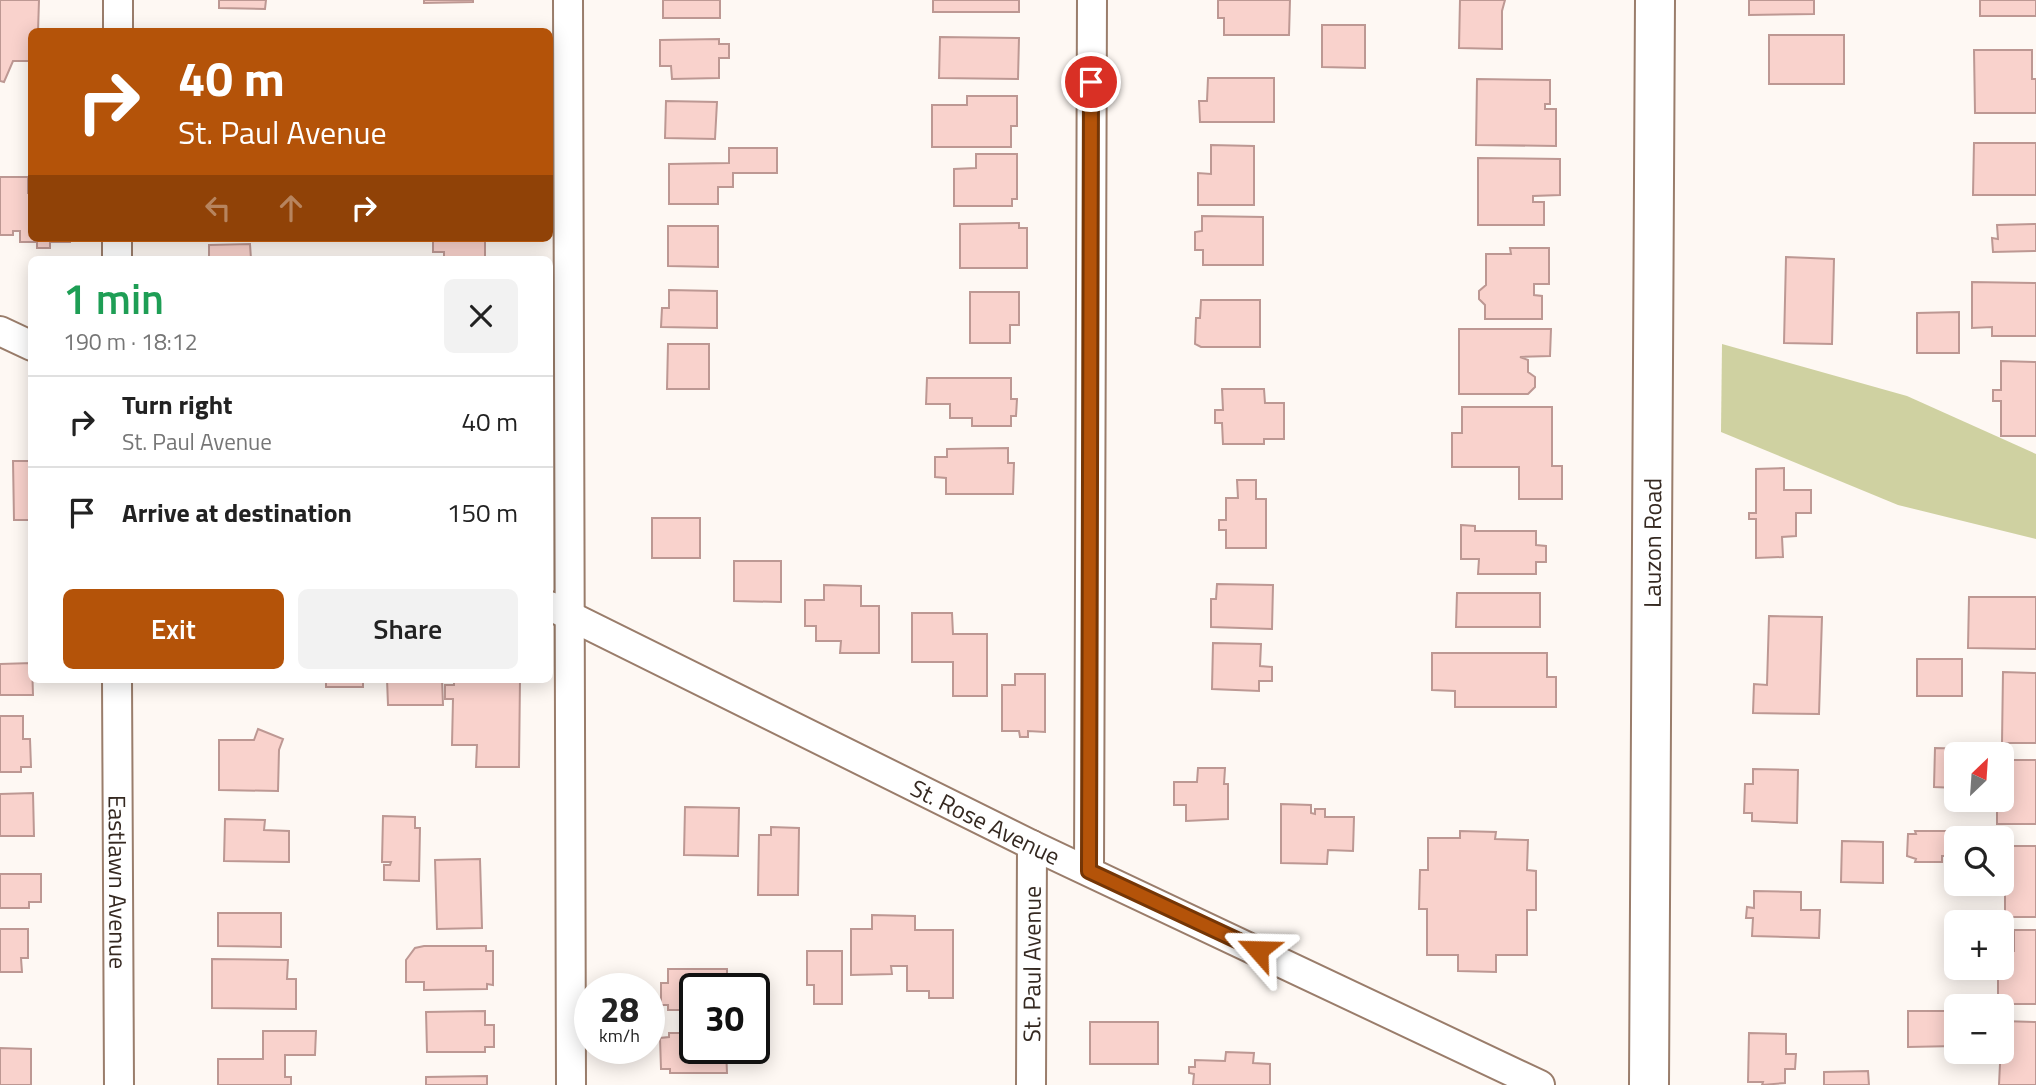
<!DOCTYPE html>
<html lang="en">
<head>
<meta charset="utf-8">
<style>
  :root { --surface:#fff; --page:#f2f2f2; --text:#222; --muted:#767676; --line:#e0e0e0; --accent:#b45309 }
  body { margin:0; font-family:"Titillium Web",sans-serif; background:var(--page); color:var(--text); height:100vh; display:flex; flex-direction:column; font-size:26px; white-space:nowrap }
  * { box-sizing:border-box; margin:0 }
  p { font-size:23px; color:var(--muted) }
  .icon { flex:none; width:38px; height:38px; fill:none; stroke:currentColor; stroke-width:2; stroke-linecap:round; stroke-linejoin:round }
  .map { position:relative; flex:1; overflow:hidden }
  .sheet { position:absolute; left:28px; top:256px; width:525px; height:427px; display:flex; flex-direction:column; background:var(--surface); border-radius:10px; box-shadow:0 4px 18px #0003 }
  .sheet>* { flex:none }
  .banner { position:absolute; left:28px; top:28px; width:525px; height:214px; border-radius:10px; box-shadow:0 4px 18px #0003; background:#b45309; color:#fff; overflow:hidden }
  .needle { width:46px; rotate:25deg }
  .fabs { position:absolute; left:1944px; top:742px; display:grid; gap:14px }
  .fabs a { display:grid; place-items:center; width:70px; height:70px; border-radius:10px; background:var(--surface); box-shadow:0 4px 18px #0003; font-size:35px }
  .speed { position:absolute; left:574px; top:973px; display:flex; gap:14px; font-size:35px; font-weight:700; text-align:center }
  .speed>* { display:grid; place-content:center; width:91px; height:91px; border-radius:50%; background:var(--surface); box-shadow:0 4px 18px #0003; line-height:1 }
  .speed small { font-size:18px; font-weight:400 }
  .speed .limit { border:4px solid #111; border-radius:10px; background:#fff; color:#111 }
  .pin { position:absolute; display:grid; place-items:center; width:60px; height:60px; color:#fff; margin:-30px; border:4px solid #fff; border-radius:50%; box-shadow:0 2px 7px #0007 }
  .me { position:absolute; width:77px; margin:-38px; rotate:295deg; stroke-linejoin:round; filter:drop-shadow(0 0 5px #0008) }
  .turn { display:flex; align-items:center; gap:24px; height:147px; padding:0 35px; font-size:32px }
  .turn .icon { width:91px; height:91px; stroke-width:2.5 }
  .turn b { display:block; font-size:49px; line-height:60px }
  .lanes { display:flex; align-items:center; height:66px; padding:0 35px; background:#0003; justify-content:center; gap:35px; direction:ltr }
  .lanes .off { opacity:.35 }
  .round { display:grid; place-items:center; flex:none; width:74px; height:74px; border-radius:10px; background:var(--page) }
  .summary { display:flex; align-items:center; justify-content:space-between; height:119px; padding:0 35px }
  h1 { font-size:42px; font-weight:600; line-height:52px; color:#1e9e55 }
  .action { display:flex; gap:14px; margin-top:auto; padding:14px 35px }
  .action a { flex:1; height:80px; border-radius:10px; background:var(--accent); color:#fff; font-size:28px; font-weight:600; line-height:80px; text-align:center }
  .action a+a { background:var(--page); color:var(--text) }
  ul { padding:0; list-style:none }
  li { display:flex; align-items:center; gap:21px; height:91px; padding:0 35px; border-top:2px solid var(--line) }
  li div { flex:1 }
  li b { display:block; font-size:26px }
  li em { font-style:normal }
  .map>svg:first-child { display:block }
  .green { fill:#cfd1a1 }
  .building { fill:#f9d2cc; stroke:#bd9893; stroke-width:2 }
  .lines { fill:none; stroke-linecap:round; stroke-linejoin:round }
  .minor-casing { stroke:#9a7d6b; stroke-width:32 }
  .secondary-casing { stroke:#9a7d6b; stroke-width:42 }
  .minor { stroke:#fff; stroke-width:28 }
  .secondary { stroke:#fff; stroke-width:38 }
  .route-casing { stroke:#753606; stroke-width:18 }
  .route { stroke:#b45309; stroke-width:12 }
  .labels { text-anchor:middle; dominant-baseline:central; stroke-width:5; stroke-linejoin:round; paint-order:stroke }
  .street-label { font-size:24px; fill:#352921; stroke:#fff }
</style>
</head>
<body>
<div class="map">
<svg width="2036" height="1085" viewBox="0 0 2036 1085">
  <rect width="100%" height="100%" fill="#fef8f3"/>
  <path class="green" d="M1722,344L1907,396L2036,454V539L1898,505L1721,432Z"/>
  <path class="building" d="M0,0H39L38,32H32V61H13L4,82L0,81Z
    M219,0H266L265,9L219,8Z
    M424,0H473V2L424,3Z
    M663,0H720V18H663Z
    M933,0H1019V12H933Z
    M1218,0H1290L1289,35H1224V18H1218Z
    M1460,0H1505L1502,11V49L1459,48Z
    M1749,0H1814V14L1749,15Z
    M1980,0H2036V16H1980Z
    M1322,25H1365V68L1322,67Z
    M1769,35H1844V84H1769Z
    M940,37L1019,38L1018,79L939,78Z
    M719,39V44H729V58H719V78L672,79L671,66H660V40Z
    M1974,50H2032V79H2036V113H1975Z
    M1208,78H1274V122H1200L1199,101H1207Z
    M1477,79L1550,80V104H1545V109H1556V146L1476,145Z
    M967,96H1017V126H1011V147H932V105H967Z
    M666,101L717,102L715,139L665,138Z
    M1974,143H2036V195H1973Z
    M1211,145L1254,146V205H1198V173L1211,174Z
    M729,148H777V173H733V187H718V204H669V164L729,163Z
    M976,154H1017V199H1012V206H954V169L976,168Z
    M1478,158L1560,159V195L1533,196V202H1544V225H1478Z
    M0,177H28V193H32V238H70V242H50V248H37V242H20V231H13V235H0Z
    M1202,216L1263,217V265H1203V250H1195V232L1202,231Z
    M1019,223V228H1027V268H960V224Z
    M2036,224V251L1993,252L1992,238L1998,239L1997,225Z
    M668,226H718V267L668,266Z
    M433,238H485V259H444V252H433Z
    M250,244L251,259H209V245Z
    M1510,248H1549V284H1534V295L1542,296V319H1485V305L1479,299V291L1486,285V254H1511Z
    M1786,257L1834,259L1832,344L1784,343Z
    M1972,282L2036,283V336H1992V327L1972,328Z
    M669,290L717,291V328L661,327L662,308H669Z
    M970,292H1019V325H1010V343H970Z
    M1201,300H1260V347H1201L1195,344L1196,318H1200Z
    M1959,312V353H1917V313Z
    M1459,329H1551L1550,356L1520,357L1528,360V372L1535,377V387L1528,394H1459Z
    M668,344H709V389H667Z
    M2001,361L2036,362V436H2001V401H1993V390H2001Z
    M927,378H1011V399H1017L1016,416H1011V426H972V418H950V404H926Z
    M1222,389H1264L1265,403H1284V439H1264V444H1223L1222,423H1215V410H1223Z
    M1462,407H1552V466H1562V499H1519V467H1452V433H1462Z
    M1008,448V463H1014L1013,494H946V478L935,477V457H947V449Z
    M13,461H32V544H29V520H14Z
    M1784,468V490H1811V513H1796V536L1782,537L1783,557L1756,558V519H1749V513H1756V469Z
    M1237,480H1256V499H1266V548H1226V530H1219V520H1226V498H1238Z
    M652,518H700V558H652Z
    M1461,525L1475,526V531H1536V545L1546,546V562H1536V574H1478L1479,559H1461Z
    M734,561H781V602L734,601Z
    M1217,584L1273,585L1272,629L1211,627V599H1216Z
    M824,585L861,586V606H879V653H840L841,641H816V626H805V600H824Z
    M1457,593H1540V627H1456Z
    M1969,597H2036V649L1968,648Z
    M912,613H952L953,634H987V696H953V662H912Z
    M1769,616L1822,617L1819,714L1753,713L1754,684L1767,685Z
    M1213,643L1261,644L1260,666L1272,667V681H1259V691L1212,689Z
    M1432,653H1547V677H1556V707H1455V691L1432,690Z
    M1917,659H1962V696H1917Z
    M32,663L33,695H0V664Z
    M2003,672L2036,673V743H2002Z
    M1015,674H1045V732L1028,731V737H1020L1019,731H1002V685H1015Z
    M326,679H363V687H326Z
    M387,679H442L443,705H388Z
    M454,679H520L519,767H476L477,745H452L453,699H445V685H454Z
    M0,716H23V739H30L31,767H21V772H0Z
    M258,729L283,739L279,750L278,791L219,790V740H254Z
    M1935,748L1970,749V754H1956V788L1934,787Z
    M2002,760H2036V824H1997V800H2002Z
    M1198,768H1225L1224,784H1228V819L1186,821V805H1174V782H1197Z
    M1753,769L1798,770L1797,823L1752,821V813H1744L1745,784H1753Z
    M33,793L34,836H0V794Z
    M1281,804L1311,805V813L1315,814V809H1325V817H1354L1353,851L1328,850L1327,864L1281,863Z
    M685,807L739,808L738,856L684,855Z
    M383,816L415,817V828H420L419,881L384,880V865H390L391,862H382Z
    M225,819L265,820L264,830L289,831V862L224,861Z
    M771,827L799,828L798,895H758L759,835H771Z
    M1460,831L1496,832L1495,839L1528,840L1527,870L1536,871V910H1527V955H1496V972L1458,971V955H1427V909H1419L1420,870H1428V838H1460Z
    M1915,831H1973V838H1956V856H1942V862H1915L1916,859L1907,856L1908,834H1916Z
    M1842,841L1883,842V883L1841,882Z
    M2005,846H2036V917H2005Z
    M480,859L482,928L437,929L435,860Z
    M0,874H41V902H29V908H0Z
    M1754,891L1801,892V910H1820L1819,938L1752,936L1753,918H1746L1747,907L1754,908Z
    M218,913H281V947L218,946Z
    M872,915L915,916V930H953V998H929V991H907V966H891L892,974L851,975V929H872Z
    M0,929H28V958H21L22,972H0Z
    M2014,930H2036V1004H1998V968H2002V951H2014Z
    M424,946H486V951H493V985L487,984V989L424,990V982H406V960L415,948Z
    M807,951H842V1004H814V985H807Z
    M212,959L288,960L287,979H296V1009L212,1008Z
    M668,969H727V989H695V1010H668V1005H661V983H668Z
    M485,1011V1025H494V1047H485V1052H427L426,1012Z
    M1908,1011H1956V1046L1908,1047Z
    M2002,1021L2036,1022V1085H1999Z
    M1090,1022H1158V1064H1090Z
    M263,1031H316L315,1055H285V1077H291V1085H218V1059H263Z
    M669,1033H695V1048H726L727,1073H670V1069H661L660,1038L669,1037Z
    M1749,1033L1786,1034V1054H1796L1795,1069H1785V1083L1762,1085L1763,1082H1748Z
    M0,1048L31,1049V1085H0Z
    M1226,1052L1254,1053L1253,1063L1270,1064V1085H1193L1194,1074L1189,1073V1067H1195V1060L1225,1061Z
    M1868,1071L1869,1085H1824V1072Z
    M487,1076V1085H426V1077Z"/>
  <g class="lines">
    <g class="minor-casing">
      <g id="minor">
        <path d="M568,0L571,1085"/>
        <path d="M118,32V0"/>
        <path d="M117,259V238"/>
        <path d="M0,331L32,346"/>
        <path id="s1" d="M550,606L1032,845L1540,1085"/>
        <path id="s2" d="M117,679L119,1085"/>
        <path d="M1089,871L1092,0"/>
        <path id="s3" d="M1031,1085L1032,845"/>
      </g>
    </g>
    <g class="secondary-casing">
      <g id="secondary">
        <path id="s4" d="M1649,1085L1655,0"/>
      </g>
    </g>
    <use href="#minor" class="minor"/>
    <use href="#secondary" class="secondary"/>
  </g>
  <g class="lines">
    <g class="route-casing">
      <path id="route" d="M1091,82L1089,871L1258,950"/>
    </g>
    <use href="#route" class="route"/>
  </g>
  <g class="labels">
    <g class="street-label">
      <text stroke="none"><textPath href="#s4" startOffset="542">Lauzon Road</textPath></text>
      <text stroke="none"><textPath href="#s1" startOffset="486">St. Rose Avenue</textPath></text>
      <text stroke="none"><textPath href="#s2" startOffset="203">Eastlawn Avenue</textPath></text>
      <text stroke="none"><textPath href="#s3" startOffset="121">St. Paul Avenue</textPath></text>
    </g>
  </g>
</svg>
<div class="fabs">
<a><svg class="needle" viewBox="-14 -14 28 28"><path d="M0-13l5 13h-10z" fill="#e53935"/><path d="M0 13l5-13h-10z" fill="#767676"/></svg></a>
<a><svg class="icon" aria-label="search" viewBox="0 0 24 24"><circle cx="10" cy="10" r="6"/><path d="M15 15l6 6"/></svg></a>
<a>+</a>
<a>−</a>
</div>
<div class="speed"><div>28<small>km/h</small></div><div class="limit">30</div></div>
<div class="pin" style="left:1091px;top:82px;background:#d93025"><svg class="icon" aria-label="arrive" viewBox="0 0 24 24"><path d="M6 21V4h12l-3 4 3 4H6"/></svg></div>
<svg class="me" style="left:1258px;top:950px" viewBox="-20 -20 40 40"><path d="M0-17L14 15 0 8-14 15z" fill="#b45309" stroke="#fff" stroke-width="4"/></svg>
<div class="banner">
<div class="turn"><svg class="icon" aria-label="right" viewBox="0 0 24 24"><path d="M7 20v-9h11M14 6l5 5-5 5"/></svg><div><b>40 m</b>St. Paul Avenue</div></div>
<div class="lanes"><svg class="icon off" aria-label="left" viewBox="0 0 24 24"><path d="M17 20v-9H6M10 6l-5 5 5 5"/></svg><svg class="icon off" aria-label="ahead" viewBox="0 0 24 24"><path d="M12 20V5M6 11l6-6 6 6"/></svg><svg class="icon" aria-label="right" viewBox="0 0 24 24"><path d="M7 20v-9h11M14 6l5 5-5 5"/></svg></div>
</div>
<section class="sheet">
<div class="summary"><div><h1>1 min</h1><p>190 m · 18:12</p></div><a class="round"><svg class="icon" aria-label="close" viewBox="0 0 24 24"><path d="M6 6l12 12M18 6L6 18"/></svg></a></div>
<ul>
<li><svg class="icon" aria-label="right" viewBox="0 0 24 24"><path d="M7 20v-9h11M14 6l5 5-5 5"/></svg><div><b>Turn right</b><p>St. Paul Avenue</p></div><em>40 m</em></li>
<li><svg class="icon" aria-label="arrive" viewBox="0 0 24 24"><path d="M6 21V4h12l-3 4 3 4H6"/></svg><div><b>Arrive at destination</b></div><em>150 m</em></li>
</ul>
<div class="action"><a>Exit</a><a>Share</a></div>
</section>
</div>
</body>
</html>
